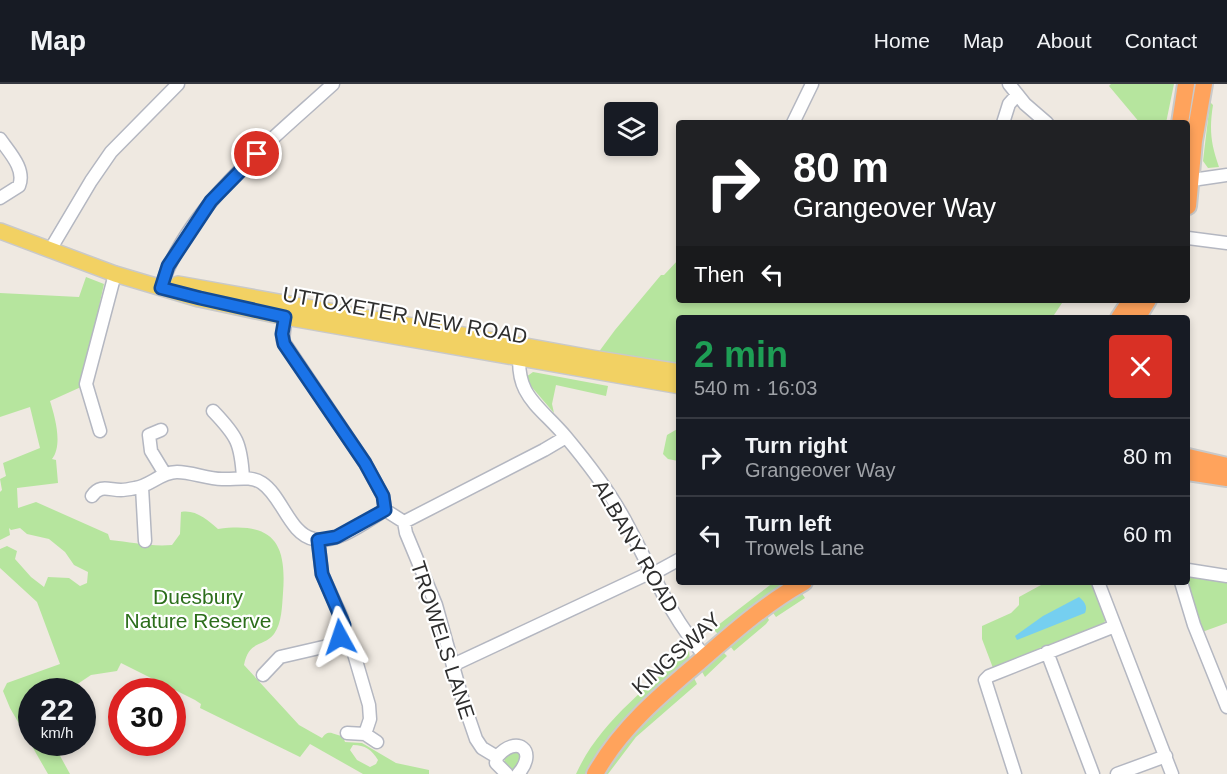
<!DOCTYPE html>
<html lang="en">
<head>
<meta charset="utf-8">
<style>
  :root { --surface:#171b24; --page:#20242c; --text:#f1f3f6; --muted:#9ea1a6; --line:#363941 }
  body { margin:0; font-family:Helvetica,sans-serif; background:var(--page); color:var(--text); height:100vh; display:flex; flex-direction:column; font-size:22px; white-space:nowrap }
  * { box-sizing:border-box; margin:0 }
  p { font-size:20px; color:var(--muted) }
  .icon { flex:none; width:33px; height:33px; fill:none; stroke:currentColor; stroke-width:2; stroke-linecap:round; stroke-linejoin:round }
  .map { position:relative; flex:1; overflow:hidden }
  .panel { position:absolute; left:676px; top:231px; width:514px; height:270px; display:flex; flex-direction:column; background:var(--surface); border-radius:6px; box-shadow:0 3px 9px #0003 }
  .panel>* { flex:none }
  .top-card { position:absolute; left:676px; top:36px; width:514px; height:183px; border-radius:6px; box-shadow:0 3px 9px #0003; background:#202124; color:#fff; overflow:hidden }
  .fabs { position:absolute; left:604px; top:18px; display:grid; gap:12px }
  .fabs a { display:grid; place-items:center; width:54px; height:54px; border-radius:6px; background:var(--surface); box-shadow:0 3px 9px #0003; font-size:30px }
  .speed { position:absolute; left:18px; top:594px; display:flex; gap:12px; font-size:30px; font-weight:700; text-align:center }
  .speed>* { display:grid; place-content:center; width:78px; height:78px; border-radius:50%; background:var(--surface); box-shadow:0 3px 9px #0003; line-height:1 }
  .speed small { font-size:15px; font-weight:400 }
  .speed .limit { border:9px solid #d22; background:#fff; color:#111 }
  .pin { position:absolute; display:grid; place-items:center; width:51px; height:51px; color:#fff; margin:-26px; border:3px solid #fff; border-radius:50%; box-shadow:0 2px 6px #0007 }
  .me { position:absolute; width:66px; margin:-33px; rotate:355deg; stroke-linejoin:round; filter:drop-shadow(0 0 4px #0008) }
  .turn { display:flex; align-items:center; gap:21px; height:126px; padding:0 18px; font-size:27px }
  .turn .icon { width:78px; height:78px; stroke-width:2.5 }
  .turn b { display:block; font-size:42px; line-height:51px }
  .then { display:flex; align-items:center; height:57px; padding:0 18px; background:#0003; gap:12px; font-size:22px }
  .round { display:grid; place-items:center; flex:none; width:63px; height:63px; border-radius:6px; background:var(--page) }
  .overview { display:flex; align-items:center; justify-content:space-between; height:102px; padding:0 18px }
  h1 { font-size:36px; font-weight:700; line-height:45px; color:#1e9e55 }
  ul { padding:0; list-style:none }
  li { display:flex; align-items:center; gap:18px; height:78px; padding:0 18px; border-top:2px solid var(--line) }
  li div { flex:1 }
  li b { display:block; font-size:22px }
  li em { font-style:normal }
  header { display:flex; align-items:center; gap:36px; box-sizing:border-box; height:84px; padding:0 30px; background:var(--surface); border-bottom:2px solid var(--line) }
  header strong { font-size:28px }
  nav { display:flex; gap:33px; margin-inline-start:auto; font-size:21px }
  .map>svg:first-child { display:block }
  .green { fill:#b6e59e; fill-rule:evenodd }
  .water { fill:#75cff0 }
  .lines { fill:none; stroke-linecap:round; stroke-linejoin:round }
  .minor-casing { stroke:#b4b7c1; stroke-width:15 }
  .major-casing { stroke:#c9c9c9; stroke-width:18 }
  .highway-casing { stroke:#c9c9c9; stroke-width:20 }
  .minor { stroke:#fff; stroke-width:12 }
  .major { stroke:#f2d163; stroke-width:15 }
  .highway { stroke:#ffa35c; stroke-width:16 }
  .route-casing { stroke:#114b97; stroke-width:15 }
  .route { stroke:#1a73e8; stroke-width:10 }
  .labels { text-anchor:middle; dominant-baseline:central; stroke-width:4.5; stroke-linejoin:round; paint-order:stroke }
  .street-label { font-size:21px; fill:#2e2e2e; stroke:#fff }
  .park-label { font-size:21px; fill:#2c6e1b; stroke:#fff }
</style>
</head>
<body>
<header>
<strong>Map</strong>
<nav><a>Home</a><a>Map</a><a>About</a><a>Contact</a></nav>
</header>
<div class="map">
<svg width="1227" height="690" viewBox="0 0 1227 690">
  <rect width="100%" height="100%" fill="#efe9e1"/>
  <path class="green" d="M1111,0H1174L1166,39H1140L1109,2Z
    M1210,18L1213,21C1209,46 1211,60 1219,83L1208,84L1203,77Z
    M679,175L680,216H1064L1052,234H680L679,283L598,269L615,246L661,191H664Z
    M86,193L104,200L82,300L81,303L50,317C55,333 63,361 52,375L56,376L58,399L17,404L18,424L36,418L108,450L110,456C131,458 151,463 172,461L180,450L181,428C195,425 208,436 218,445C272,438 287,457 283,509C282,522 282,539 274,550C263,564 249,555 244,581L299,641L322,654C329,644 333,651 343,652L345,658L362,659L396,679L429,686V690H363L310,660L300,673L200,624L201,620L195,616L121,579L117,587L91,591L67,607L32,608V658L53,659L70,690H48L10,624L3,607L7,599L60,580L37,518L0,484V465L7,462L17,467L15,475L31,493L44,503L48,493L69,494L80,502L87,499L88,488L74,481L65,468L49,455L27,450L20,444L11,446L9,444L10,451L0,456V408L2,406L0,395L6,392L3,379L40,364L30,323L0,333V209L79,213ZM353,661C365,661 372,666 378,676L376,680L370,683L357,676L350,666Z
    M533,288L608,302L606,312L556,301L552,320L554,329L530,301L526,293Z
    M679,344V380L678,377L668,375L663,370L667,351Z
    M1191,490L1227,497V539L1202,548L1198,540L1200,536L1185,498H1188Z
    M774,498H790L719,551L713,545Z
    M1042,498H1091L1106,535L1104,539L993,584L982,555V542L1011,529L1019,521V513L1041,501Z
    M801,508L805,514L776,533L771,526Z
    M766,531L769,536L766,540L734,567L730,562Z
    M721,566L727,572L705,593L701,586Z
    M689,567L690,576C652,611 610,643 587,690H576C599,639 647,603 689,567Z
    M693,592L697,600L636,653L608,690H600L615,665Z
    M517,665L521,667L520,679L515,685H510L504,679L505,673Z"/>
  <path class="water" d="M1079,513C1084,517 1088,522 1085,529L1017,556L1015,552L1043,532Z"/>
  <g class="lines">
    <g class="minor-casing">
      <path id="minor" d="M1009,0L1025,20L1047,39
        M793,39L812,0
        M1003,39L1009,20L1017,11
        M0,55C9,68 26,85 19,102L0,114
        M1192,96L1227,91
        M1188,154L1227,159
        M50,166L91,97L111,68L178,0
        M161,204C185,124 273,55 333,0
        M286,226L283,257L365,379L383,412L385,426L404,438L406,449L436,521L462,614L476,655L482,664L497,673L496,679L507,690
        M520,265C514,312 539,321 566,353C586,377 607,404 622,431C649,479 668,531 705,572
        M213,327C237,352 241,359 243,394
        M161,346L149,351L151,367L165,390
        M100,347L86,300L115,190
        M142,403L145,457
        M92,412C100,400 109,406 121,406C125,406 130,405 135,404C150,402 161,388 177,388C192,388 207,395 222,395C235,396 250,391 262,399C282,412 290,451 314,455C338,460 365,438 385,426
        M404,438L544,366L566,353
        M1188,486L1227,492
        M1098,498L1172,690
        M1181,498L1194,541L1227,623
        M340,553L352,563L369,621L370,635L365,650
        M1047,568L1093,690
        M453,581L645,491L658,487L680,475
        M263,591L280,573L332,561L343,547L342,534L322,490L318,456
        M347,649L365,650L377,658
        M497,673C516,650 539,666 518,690
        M1015,690L985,596L989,592L1115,542
        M1117,690L1166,672"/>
    </g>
    <g class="major-casing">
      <path id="major" d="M0,147L115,190L199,215L285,233L680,302
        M178,200L592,274L680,288"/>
    </g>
    <g class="highway-casing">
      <path id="highway" d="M1180,39L1186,0
        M1188,122L1194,57L1204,0
        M1119,234L1131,216
        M1137,234L1148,216
        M1188,373L1227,382
        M1188,388L1227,394
        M595,690C620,645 659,612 698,579C732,549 765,520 804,498"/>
    </g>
    <use href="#minor" class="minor"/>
    <use href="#major" class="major"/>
    <use href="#highway" class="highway"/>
  </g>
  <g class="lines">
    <g class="route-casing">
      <path id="route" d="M257,70L211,117L168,182L161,204L200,214L285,233L282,250L284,260L365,379L383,412L385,426L336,453L318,456L322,490L344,541L340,553"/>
    </g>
    <use href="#route" class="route"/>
  </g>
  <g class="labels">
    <g class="street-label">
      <text transform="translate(405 231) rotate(10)">UTTOXETER NEW ROAD</text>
      <text transform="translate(636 462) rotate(60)">ALBANY ROAD</text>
      <text transform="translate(443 556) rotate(72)">TROWELS LANE</text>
      <text transform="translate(676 569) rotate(-42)">KINGSWAY</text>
    </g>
    <g class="park-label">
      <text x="198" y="512">Duesbury<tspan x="198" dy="24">Nature Reserve</tspan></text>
    </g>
  </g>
</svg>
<div class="fabs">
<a><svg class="icon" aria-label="layers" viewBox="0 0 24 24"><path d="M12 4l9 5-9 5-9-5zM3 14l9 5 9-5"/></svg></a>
</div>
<div class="speed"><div>22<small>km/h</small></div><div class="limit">30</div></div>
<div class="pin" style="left:257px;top:70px;background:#d93025"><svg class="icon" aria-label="arrive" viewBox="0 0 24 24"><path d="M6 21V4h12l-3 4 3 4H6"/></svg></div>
<svg class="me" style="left:340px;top:553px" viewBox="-20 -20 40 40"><path d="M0-17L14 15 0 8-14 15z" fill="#1a73e8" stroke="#fff" stroke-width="4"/></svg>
<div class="top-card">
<div class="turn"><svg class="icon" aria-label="right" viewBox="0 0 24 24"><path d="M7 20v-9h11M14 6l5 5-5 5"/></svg><div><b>80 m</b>Grangeover Way</div></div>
<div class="then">Then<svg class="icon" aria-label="left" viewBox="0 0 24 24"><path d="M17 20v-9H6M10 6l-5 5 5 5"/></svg></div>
</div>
<section class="panel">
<div class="overview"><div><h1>2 min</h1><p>540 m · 16:03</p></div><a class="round" style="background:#d93025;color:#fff"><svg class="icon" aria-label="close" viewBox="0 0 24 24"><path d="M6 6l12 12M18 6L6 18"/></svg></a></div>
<ul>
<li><svg class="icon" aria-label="right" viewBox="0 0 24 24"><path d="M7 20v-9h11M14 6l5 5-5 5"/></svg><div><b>Turn right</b><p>Grangeover Way</p></div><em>80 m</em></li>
<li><svg class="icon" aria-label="left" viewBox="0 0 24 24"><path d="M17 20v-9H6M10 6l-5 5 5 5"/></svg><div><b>Turn left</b><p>Trowels Lane</p></div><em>60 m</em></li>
</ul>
</section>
</div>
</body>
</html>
